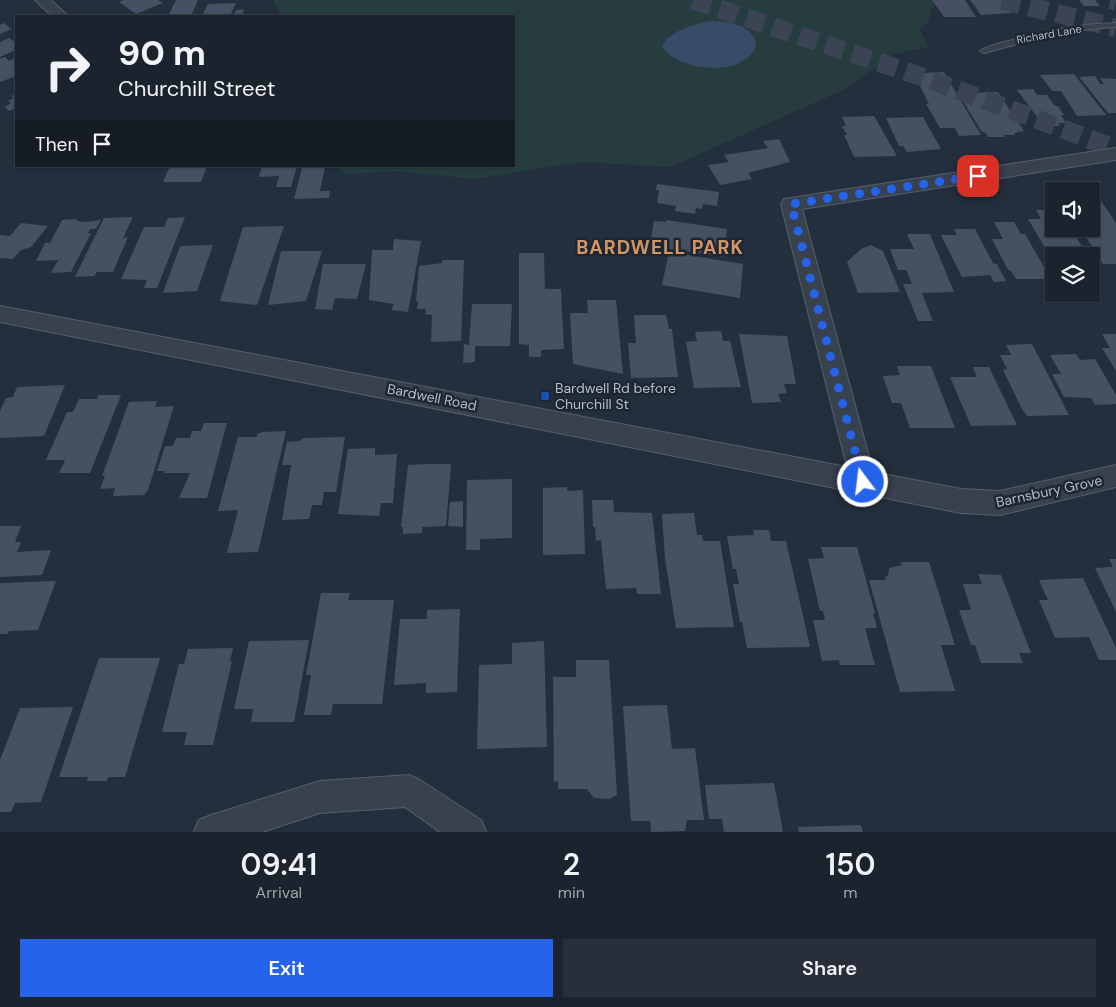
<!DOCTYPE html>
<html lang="en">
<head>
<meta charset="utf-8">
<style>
  :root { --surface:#1b232e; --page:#282f3a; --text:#f1f3f6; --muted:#a0a4aa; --line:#39404a; --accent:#2563eb }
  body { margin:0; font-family:"DM Sans",sans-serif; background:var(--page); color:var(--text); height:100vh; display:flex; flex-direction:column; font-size:19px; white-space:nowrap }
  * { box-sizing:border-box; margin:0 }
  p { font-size:16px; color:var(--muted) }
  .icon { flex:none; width:28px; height:28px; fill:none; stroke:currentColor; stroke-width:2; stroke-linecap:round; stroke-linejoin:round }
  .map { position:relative; height:832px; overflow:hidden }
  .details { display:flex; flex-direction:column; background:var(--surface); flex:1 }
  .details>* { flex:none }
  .banner { position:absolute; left:15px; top:15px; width:500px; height:152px; border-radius:0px; box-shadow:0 1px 4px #0004,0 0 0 1px var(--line); background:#1b232e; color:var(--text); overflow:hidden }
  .buttons { position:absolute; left:1045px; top:182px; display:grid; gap:10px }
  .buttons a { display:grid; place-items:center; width:55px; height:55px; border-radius:0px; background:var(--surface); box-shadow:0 1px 4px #0004,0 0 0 1px var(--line); font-size:25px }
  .pin { position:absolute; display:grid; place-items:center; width:42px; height:42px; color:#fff; margin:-21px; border-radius:10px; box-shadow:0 2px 8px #0006 }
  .me { position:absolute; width:55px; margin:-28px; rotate:345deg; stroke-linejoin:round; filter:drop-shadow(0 0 4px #0008) }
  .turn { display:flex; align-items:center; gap:18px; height:105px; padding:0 20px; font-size:22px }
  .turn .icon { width:65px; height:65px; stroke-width:2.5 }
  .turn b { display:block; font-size:35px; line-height:42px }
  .then { display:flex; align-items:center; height:48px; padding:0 20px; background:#0003; gap:10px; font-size:19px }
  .eta { display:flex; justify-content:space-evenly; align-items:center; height:85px; text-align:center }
  .eta b { font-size:30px; font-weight:600; line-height:35px }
  .button { display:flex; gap:10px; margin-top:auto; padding:10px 20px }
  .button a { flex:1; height:58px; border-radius:0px; background:var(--accent); color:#fff; font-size:20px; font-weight:600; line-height:58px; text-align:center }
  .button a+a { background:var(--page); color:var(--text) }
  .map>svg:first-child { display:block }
  .green { fill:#263c3f }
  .water { fill:#394c67 }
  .building { fill:#455162 }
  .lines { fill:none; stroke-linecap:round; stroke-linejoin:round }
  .highway-tunnel { stroke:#3a4453; stroke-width:19; stroke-dasharray:19 9; stroke-linecap:butt }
  .lane-casing { stroke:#565f6c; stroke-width:2 }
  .street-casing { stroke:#565f6c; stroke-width:2 }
  .lane { fill:#38414e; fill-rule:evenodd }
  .street { fill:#38414e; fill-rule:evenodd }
  .route { stroke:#2563eb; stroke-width:9; stroke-dasharray:0 16.2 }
  .transit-dot { fill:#1a4fb4; stroke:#1d2633; stroke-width:2 }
  .labels { text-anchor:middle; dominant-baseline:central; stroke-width:5; stroke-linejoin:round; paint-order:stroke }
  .far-street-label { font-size:11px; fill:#b4bcc9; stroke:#1d2633 }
  .poi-label { font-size:14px; fill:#b4bcc9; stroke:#1d2633; text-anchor:start }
  .street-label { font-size:14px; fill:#b4bcc9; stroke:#1d2633 }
  .district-label { font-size:19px; font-weight:bold; letter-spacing:1px; fill:#d59563; stroke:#1d2633 }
</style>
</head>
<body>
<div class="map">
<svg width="1116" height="832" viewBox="0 0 1116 832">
  <rect width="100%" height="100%" fill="#242f3e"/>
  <path class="green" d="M273,0H935L928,22L920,30L929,47L894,54L843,90L671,167L581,162L475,179L396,171L348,174L331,166H514V16H281Z"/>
  <path class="water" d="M713,21C730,22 752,25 756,44C749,77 679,74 662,46C669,31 698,22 713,21Z"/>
  <path class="building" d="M123,0H158L163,3L136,14L119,2Z
    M176,0H198L191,16H168Z
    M932,0H965L976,17H944Z
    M970,0H1002L1012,13L981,15Z
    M1079,0H1095L1100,6H1084Z
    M236,3L230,16H202L208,4Z
    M244,9L242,16H233L236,10Z
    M4,23L11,29L0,34V25Z
    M9,38L16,43V50L0,57V42Z
    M5,57L9,61L16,58V76L0,82V59Z
    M944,72L981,135L959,136L955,128H940L926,104H929L916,78L924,73Z
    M1074,74L1106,115L1077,116L1061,91H1052L1040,75Z
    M1095,76L1100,84H1104L1100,78L1116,79V113H1108L1079,77Z
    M1033,89L1037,95H1047L1055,106H1058L1064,115H1061L1066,123H1058L1060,126H1044L1017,90Z
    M987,92H998L1024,131L1014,133L1015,135H1004L1005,137H988L985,132H982L962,100H965L961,94Z
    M16,94V108L9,111L5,107L11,103L8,101L14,98L11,96Z
    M874,116L897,156L854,157L844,135H847L842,126H846L842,117Z
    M923,117L941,149L907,152L903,146H899L886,118Z
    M779,139L790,162L748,173L752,179L720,185L708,165L729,162L724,155L768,148L763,141Z
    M170,166H207L201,182H163Z
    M262,166H297L291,187H276L279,176L259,177Z
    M325,167L320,191H330L329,198L294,199L302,168Z
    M657,184L719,192L717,206L703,204L702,209L696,208L695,214L675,211L676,206L657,203L659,190H656Z
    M1091,201H1101L1116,223V264H1103L1081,229H1091Z
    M1036,210H1054V229H1071L1088,256H1065L1062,251H1047L1028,219H1041Z
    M133,217L123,238L128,237L113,272H97L94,276L75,277L104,218Z
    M185,217L157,288H144L147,280L121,279L144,227H164L168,218Z
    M77,219L76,221L86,222L101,220L96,229H90L88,233H91L71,272L51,273L58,260L36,261L45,243H50L62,220Z
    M666,220L727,229L724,257L650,246L654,221L666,222Z
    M994,222H1014L1021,234H1025L1051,279H1016L1011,271L1008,270L992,239H1003Z
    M21,223L48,226L31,247L21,250L13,259L0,258V235L10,236Z
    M284,226L257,305L220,301L243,227Z
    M954,229H975L993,263H992L997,264L1006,281L994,282L990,275L962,277L941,235H957Z
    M907,234H930L954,292L922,293L933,321H918L903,284H912L906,270H898L890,249H914Z
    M394,239L421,241L408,312L391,310L394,304L369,300L372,250H393Z
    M213,245L197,291L163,293L180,246Z
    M871,245L883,251L900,292L858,293L847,262L861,249Z
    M281,251H322L306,301L268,305Z
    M669,252L743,264L740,298L662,285Z
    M519,253H544L545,289H561L564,349L541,350V357H529V345L519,344Z
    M442,260H464L461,341L431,342L432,315L425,314L426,309H417L418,301H416L419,266L442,263Z
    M323,264H366L357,299L335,298L332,310L315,309Z
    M587,300H616L623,374L573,364L570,313H588Z
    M472,304H512L510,346H475V362L463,363L464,344L469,345Z
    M634,315H666L669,329H672L678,377L631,378L628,343H636Z
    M721,331L723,341H730L741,387L694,388L686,342L697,341L695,332Z
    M739,334L787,336L796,384H784L787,393L778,394L781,402L752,403Z
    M1102,334H1116V371L1102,348H1110Z
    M1032,344L1069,415L1027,416L1022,409L1003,370L1007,369L1000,355H1011L1006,345Z
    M1076,354L1080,360L1095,359L1116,395V404L1095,405L1091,398L1064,397L1052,374H1061L1050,355Z
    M897,366H931L955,428H910L901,403H892L883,376L900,375Z
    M973,367H989L1017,425L971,426L950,377H977Z
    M65,385L44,436L0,438V411L6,398L13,397L17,387Z
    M98,395H121L90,473H59L65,460H46L67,412H73L79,399H97Z
    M157,401L155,407L174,406L148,490L144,495L113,496L115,488L100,489L105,476H102L129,402Z
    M204,423H227L207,498H179L190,473H164L165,471H157L165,446H173L176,438H190L192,431H201Z
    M286,431L258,552L227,553L238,510L218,511L238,437H257V434L263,432Z
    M345,437L336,492H324L322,505H312L309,519L282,520L291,465H282L287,442L299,441L304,438Z
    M375,448V455L397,454L393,503H381L379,516L338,514L348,449Z
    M429,464H451L446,526L422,527V533L403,534V527H401L408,465Z
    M512,479V538L480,539V550H466L467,480Z
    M567,487V491L583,490L585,554L543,555V488Z
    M592,500H613L614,512L652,513L661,594H637L636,588L606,589L601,540L596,541L595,527H593Z
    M463,501V527L448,526L450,502Z
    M694,513L697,535H702L703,541H720L734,627L676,628L665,558L662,514Z
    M0,526H21L15,542H21L17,552L51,550L42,575L0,577Z
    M753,530H769L771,541H786L810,647L747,648L742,622H740L733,584H739L736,569H733L727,536L754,535Z
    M821,547H857L875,613H873L877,628H865L875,665H840L839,660L822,661L813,620H825L823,611H820L808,559L824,558Z
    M1109,559H1116V612L1095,568L1113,567Z
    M901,562H929L955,645H941L955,691L900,692L869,580H886L885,576H888L889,568L902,565Z
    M978,574L1001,575L1031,653H1019L1023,663H981L975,645H971L959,610H971L963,584H982Z
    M1083,578L1116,648V660H1099L1089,637L1055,638L1039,600H1048L1039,580Z
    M56,581L38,630L9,631L7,634H0V583Z
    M321,593H350L348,600H394L382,704H333L331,715H304L311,675H306Z
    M460,609L457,692L426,693V683L394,685L400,619H427V610Z
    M309,640L294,722H251L253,709H234L249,641Z
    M544,641L547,747L477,749L479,665L512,664V643Z
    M233,648L230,661H232L213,745H184L187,732H162L179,664H184L188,649Z
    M99,658H160L125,777H108L107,781H87L88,777H59Z
    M576,660H609L617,795L609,799L594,798L587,789H558V781L554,782L553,677H576Z
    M667,705L672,749L695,748L704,820H687L685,831L651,832L650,821H631L623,706Z
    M73,707L41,802L15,803L11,812H0V760L20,708Z
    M774,783L783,832H724L722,819H709L705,785Z
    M861,825L863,832H799L798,827Z"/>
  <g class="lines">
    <path class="highway-tunnel" d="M693,0L926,78L1116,149
      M1002,0L1116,28
      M1110,0L1116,1"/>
    <g class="lane-casing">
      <path id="lane" d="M1116,23V27C1069,29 1029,41 984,53L980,51C987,46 997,44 1005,42C1041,31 1078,24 1116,23Z"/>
    </g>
    <g class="street-casing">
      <path id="street" d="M35,0H51L68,16H52Z
        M1116,148V160L802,209L873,472L961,489L1000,491L1116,465V487L1000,515L961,513L0,322V306L847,467L781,204L784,199Z
        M409,775L420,780L481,820L486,832H440L405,807L320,813L262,832H194L199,820L211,815L320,781Z"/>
    </g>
    <use href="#lane" class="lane"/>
    <use href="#street" class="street"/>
  </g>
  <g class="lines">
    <path class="route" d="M863,482L791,204L978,176"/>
  </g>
  <rect class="transit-dot" x="540" y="391" width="10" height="10" rx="2.5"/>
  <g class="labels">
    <g class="far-street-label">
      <text transform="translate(1049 34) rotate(-10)">Richard Lane</text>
    </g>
    <g class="poi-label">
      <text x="555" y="388">Bardwell Rd before<tspan x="555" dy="16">Churchill St</tspan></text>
    </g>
    <g class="street-label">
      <text transform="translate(432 397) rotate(11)">Bardwell Road</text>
      <text transform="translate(1049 491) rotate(-12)">Barnsbury Grove</text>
    </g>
    <g class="district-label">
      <text x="660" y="247">BARDWELL PARK</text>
    </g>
  </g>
</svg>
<div class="buttons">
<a><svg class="icon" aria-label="sound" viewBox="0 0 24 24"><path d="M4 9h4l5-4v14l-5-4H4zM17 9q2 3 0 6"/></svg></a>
<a><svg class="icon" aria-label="layers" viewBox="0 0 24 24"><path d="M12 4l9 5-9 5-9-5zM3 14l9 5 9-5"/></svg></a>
</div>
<div class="pin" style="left:978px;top:176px;background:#d93025"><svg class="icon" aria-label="arrive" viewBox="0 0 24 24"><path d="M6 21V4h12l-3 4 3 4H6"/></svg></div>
<svg class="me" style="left:863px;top:482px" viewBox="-20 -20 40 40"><circle r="17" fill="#2563eb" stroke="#fff" stroke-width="3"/><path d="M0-11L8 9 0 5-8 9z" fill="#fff"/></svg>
<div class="banner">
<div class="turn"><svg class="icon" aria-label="right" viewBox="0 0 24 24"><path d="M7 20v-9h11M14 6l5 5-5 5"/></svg><div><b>90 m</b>Churchill Street</div></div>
<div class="then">Then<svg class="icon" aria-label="arrive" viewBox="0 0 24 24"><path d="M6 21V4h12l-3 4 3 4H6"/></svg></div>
</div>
</div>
<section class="details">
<div class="eta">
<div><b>09:41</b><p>Arrival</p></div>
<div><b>2</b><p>min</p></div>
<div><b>150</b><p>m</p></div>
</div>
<div class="button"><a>Exit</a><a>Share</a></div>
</section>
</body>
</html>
